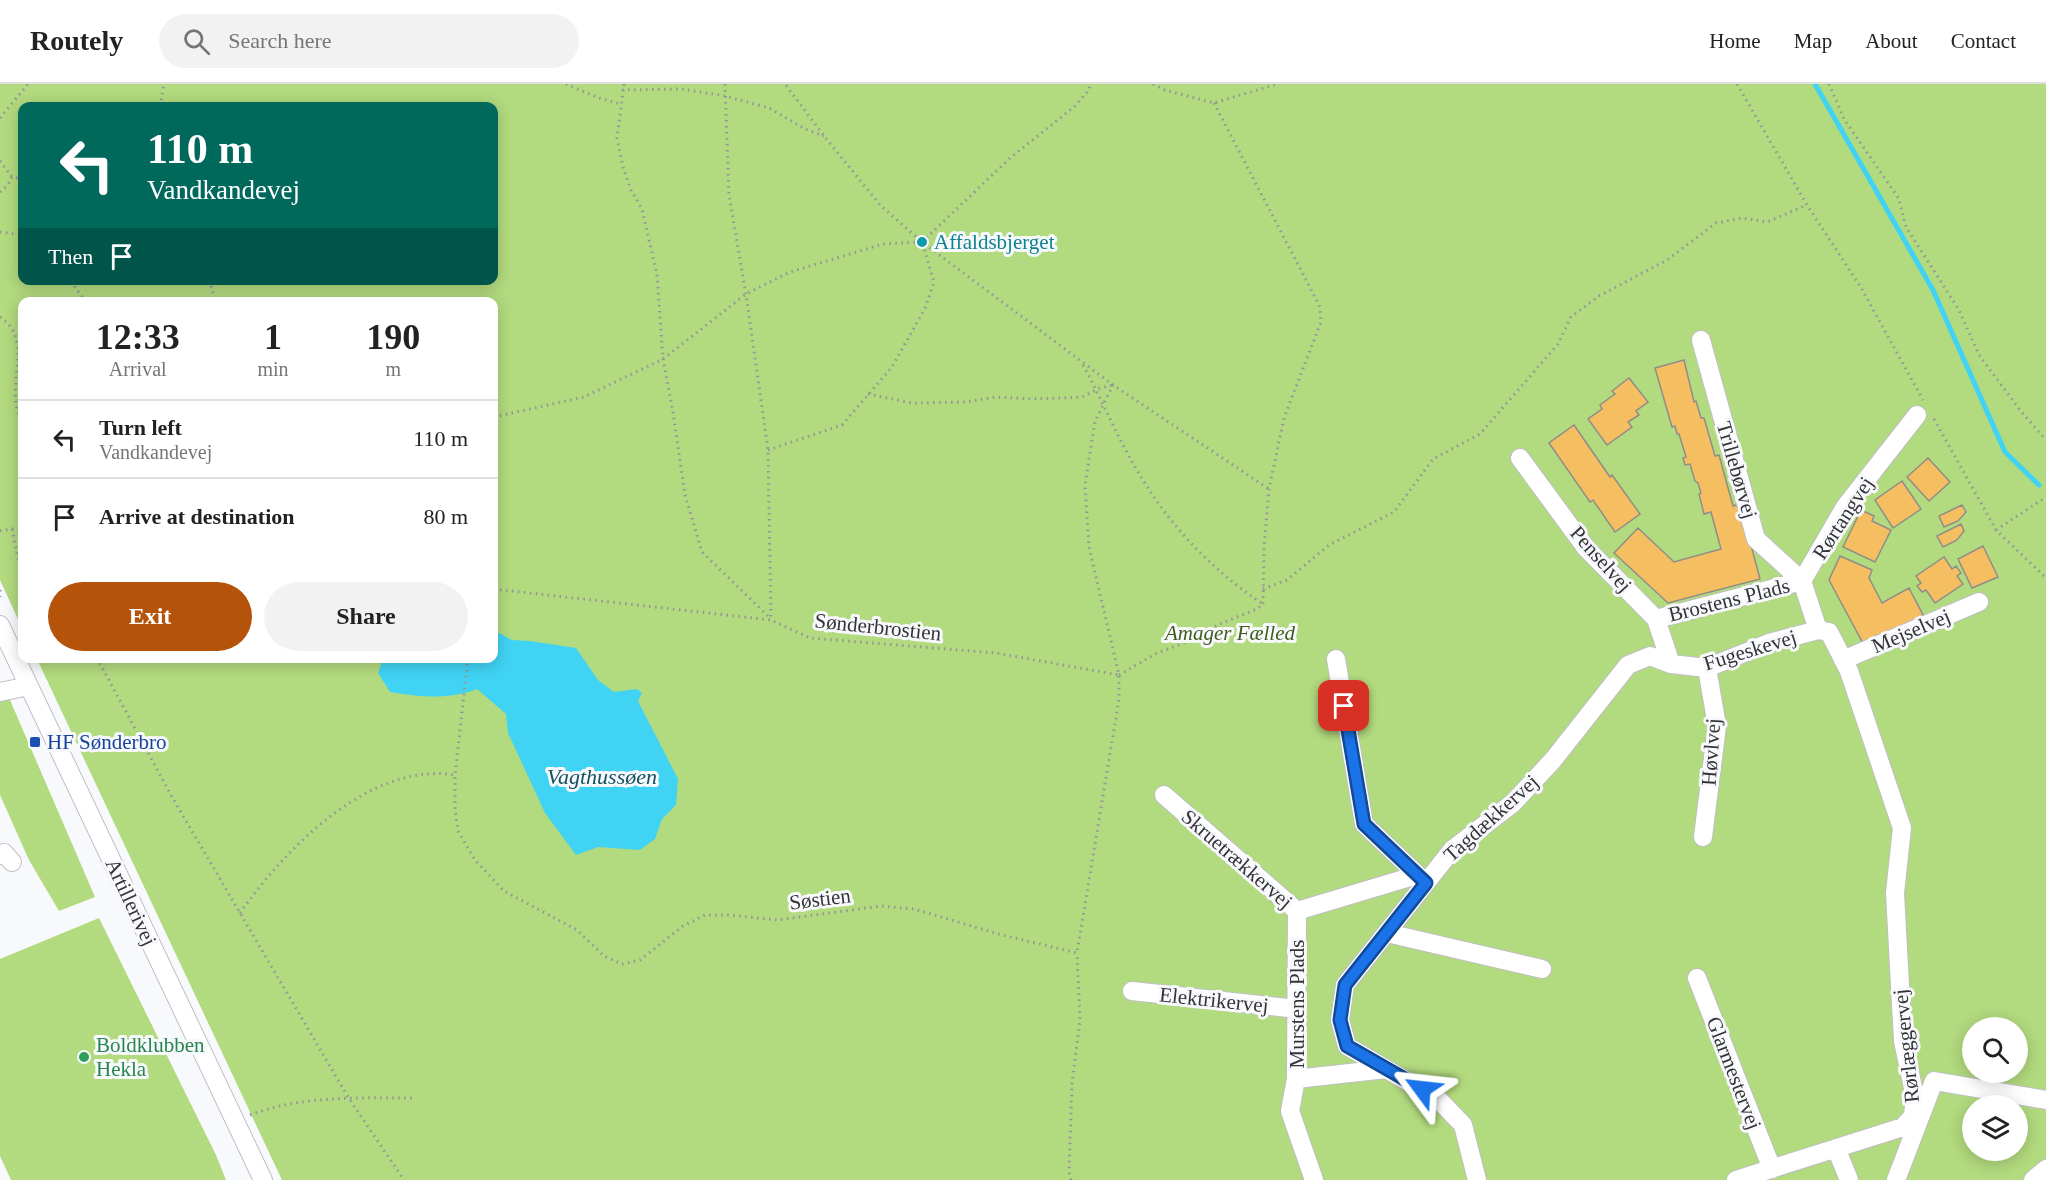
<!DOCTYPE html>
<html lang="en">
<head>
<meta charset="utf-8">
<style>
  :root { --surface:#fff; --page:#f2f2f2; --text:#222; --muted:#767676; --line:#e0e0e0; --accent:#b45309 }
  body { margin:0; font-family:"Times New Roman",serif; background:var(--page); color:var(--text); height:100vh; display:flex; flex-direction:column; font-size:22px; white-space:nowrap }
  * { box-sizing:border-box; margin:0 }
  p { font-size:20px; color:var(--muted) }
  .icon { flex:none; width:33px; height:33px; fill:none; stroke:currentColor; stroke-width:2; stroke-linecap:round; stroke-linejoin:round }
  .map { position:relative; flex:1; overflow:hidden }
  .sheet { position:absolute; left:18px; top:213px; width:480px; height:366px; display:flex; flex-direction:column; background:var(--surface); border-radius:12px; box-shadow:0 3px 15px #0003 }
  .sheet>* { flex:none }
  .guide { position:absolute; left:18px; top:18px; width:480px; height:183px; border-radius:12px; box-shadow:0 3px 15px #0003; background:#00695c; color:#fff; overflow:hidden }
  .fabs { position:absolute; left:1962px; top:933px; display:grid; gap:12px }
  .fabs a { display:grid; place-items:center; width:66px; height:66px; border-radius:50%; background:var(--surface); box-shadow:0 3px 15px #0003; font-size:30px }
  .pin { position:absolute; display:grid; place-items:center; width:51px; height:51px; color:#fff; margin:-26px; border-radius:12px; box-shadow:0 3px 9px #0006 }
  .me { position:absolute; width:66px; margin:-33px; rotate:300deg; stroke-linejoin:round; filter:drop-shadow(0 0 4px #0008) }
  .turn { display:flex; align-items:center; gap:21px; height:126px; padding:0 30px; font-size:27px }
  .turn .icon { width:78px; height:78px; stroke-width:2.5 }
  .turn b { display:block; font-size:42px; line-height:51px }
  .then { display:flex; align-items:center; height:57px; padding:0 30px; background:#0003; gap:12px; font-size:22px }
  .eta { display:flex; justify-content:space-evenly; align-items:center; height:102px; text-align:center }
  .eta b { font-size:36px; font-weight:700; line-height:42px }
  .action { display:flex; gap:12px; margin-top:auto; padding:12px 30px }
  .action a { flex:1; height:69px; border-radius:36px; background:var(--accent); color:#fff; font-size:24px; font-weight:700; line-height:69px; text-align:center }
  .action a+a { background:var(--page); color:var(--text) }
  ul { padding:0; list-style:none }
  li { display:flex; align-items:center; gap:18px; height:78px; padding:0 30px; border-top:2px solid var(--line) }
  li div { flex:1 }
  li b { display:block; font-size:22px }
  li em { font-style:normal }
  header { display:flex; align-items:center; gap:36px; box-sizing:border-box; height:84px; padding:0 30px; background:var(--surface); border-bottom:2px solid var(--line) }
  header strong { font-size:28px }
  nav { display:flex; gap:33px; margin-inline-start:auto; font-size:21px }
  .search { width:420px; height:54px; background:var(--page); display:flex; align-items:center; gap:15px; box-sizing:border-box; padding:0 21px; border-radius:33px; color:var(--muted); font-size:22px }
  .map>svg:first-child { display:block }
  .green { fill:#b2da7e; fill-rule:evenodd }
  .water { fill:#40d3f4 }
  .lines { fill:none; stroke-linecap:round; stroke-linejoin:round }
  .stream { stroke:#40d3f4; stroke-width:5 }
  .building { fill:#f5bf61; stroke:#908d89; stroke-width:1.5 }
  .minor-casing { stroke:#bfbfc3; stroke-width:20 }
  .path { stroke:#949598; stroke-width:3; stroke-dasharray:1.5 4.5; stroke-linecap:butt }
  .minor { stroke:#fff; stroke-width:18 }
  .route-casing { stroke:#114b97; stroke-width:15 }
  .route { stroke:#1a73e8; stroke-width:10 }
  .culture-dot { fill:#0f9aa8; stroke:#f8f9fd; stroke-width:2 }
  .transit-dot { fill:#1a4fb4; stroke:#f8f9fd; stroke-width:2 }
  .leisure-dot { fill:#2e9e5b; stroke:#f8f9fd; stroke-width:2 }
  .labels { text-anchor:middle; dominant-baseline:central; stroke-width:6; stroke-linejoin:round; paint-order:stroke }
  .culture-label { font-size:21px; fill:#0d838f; stroke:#f8f9fd; text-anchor:start }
  .street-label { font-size:21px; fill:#343436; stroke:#f8f9fd }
  .park-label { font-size:21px; font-style:italic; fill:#445d1d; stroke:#f8f9fd }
  .transit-label { font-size:21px; fill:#164399; stroke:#f8f9fd; text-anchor:start }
  .leisure-label { font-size:21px; fill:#27864d; stroke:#f8f9fd; text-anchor:start }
  .water-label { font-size:22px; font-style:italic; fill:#15515f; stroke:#f8f9fd }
</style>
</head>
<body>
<header>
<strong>Routely</strong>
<div class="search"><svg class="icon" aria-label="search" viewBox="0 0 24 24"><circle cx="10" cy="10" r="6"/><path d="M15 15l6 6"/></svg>Search here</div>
<nav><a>Home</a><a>Map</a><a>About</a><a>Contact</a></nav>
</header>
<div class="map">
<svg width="2046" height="1096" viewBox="0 0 2046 1096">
  <rect width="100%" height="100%" fill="#f8f9fd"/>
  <path class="green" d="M0,0H2046V1096H282L37,575L494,574V218H22V544L0,496ZM22,22H494V196H22ZM1972,944H2018V988H1972ZM1972,1022H2018V1066H1972Z
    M0,616H10L95,813L59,827L29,776L0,711Z
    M99,834L216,1071L226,1096H11L0,1072V875Z"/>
  <path class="water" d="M494,549H499L512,556L530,557L576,564L598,596L614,608L637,605L642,609L638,617L678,695L676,721L662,735L655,755L640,766L598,763L576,771L545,729L508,649L506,630L477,605C449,616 420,613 390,608L378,589L383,575L494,574Z"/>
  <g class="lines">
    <path class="stream" d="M1815,0L1933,206L2005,368L2039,401"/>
  </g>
  <path class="building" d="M1684,276L1694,318L1696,317L1701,334H1704L1715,372L1719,371L1733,422L1740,420L1760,495L1668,519L1614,469L1638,444L1674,478L1721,465L1711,428L1704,430L1699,410L1701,409L1698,399L1695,397L1690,380L1685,381L1683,374L1686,373L1679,350H1677L1675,342L1672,343L1655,284Z
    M1629,294L1648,318L1636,327L1639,331L1628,338L1632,343L1607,361L1588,335L1602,325L1600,321L1615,310L1612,307Z
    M1574,341L1610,393L1612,391L1640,430L1615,448L1593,416L1590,418L1549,359Z
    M1928,374L1950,398L1929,417L1907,393Z
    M1902,397L1921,425L1893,444L1875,416Z
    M1962,421L1966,428L1958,437L1944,443L1939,432Z
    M1861,426L1874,432L1872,437L1891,446L1875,478L1843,463Z
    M1961,440L1964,447L1957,456L1943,463L1937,452Z
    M1983,462L1998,493L1972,504L1958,475Z
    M1840,472L1872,486L1869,494L1882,519L1909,504L1923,531L1865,563L1829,496Z
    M1944,473L1952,485L1956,482L1961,489L1957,492L1963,500L1935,519L1926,506L1922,508L1917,502L1921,499L1916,492Z"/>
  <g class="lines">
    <g class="minor-casing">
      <path id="minor" d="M1701,256L1756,455L1802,497
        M1520,374L1586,464L1656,535L1671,580
        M1656,535L1802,497
        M0,541L263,1096
        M1818,546L1802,497L1845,423L1917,331
        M1336,575L1364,740L1424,797
        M1843,576L1979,518
        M0,608L29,602
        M1164,711L1297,827L1417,791
        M1703,753L1717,642L1707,584
        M0,771L4,769L12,778
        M1297,827L1296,995L1386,985
        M1387,849L1542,885
        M1697,894L1772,1085
        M1132,907L1297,925
        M1296,995L1290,1027L1314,1096
        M1836,1064L1849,1096
        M1477,1096L1463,1041L1439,1016L1347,962L1340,936L1345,901L1452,766L1513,719L1553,676L1628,581L1650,572L1671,580L1707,584L1769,559L1818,546L1829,548L1849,587L1902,744L1895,809L1903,957L1915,1013L1913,1032L1903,1043L1736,1096
        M1896,1096L1934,997L2046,1016
        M2033,1096L2046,1085"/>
    </g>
    <path class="path" d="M566,0L599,14L621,20
      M624,0L617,54L623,83L631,106L642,125L657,191L663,275L673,328L685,411L702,468L770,534
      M725,0L729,111L746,210L768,366L771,536
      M1153,0L1165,6L1214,19L1277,0
      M1737,0L1807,121L1860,202L1923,316
      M1829,0L1844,35L1899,115L1906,143L1959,226L1979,271L2020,326L2046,356
      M622,6L681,5L725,12L769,24L805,45L824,52
      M1214,19L1320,223L1321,238L1284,334L1269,405L1264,463L1263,520
      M160,22L164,0
      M0,34L28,0
      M0,77L12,93L22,95
      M0,108L8,101L12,93
      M0,148L22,151
      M922,158L1009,75L1075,22L1089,6L1090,0
      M75,196V203L86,218
      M210,196L215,218
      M0,233C37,258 2,303 22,338
      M1083,281C1103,317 1118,356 1140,391C1170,442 1213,487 1263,520
      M868,310L912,319L966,318L996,313L1033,315L1082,313L1100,304L1113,301
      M494,333L584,313L663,275L746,210L790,188L883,160L922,158L1113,301L1269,405
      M1934,335L1996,446L2046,494
      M768,366L842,341L892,283L925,224L934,198L922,158L881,122L824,52L785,0
      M12,445L22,494
      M1996,446L2046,413
      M0,447L12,445L22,447
      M494,505L771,536L810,554L996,569L1119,591
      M1263,505L1287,496L1329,461L1394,428L1433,375L1480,350L1558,260L1571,233L1599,212L1667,176L1716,139L1742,134L1767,138L1807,121
      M0,506V513
      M97,574L172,713L348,1013L404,1096
      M468,574L455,691V726L458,747L475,776L504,807L577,846L604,872L622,880L640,876L683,842L705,831H728L778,836L881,822L914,825L1002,851L1077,869L1119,615V591L1089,463L1085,401L1095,337L1113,301
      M1119,591L1157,569L1200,553L1217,541L1257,525L1262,521
      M240,829C285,765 370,677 455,691
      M250,1031C303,1011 360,1014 416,1014
      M1071,1096L1069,1088L1072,1000L1080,936L1077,869"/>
    <use href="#minor" class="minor"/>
  </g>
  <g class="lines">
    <g class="route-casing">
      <path id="route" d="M1344,622L1364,740L1426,799L1345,901L1340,936L1347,962L1422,1005"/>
    </g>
    <use href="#route" class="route"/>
  </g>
  <circle class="culture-dot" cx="922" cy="158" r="6"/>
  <rect class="transit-dot" x="29" y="652" width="12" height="12" rx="3"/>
  <circle class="leisure-dot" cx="84" cy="973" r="6"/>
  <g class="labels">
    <g class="culture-label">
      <text x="934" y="158">Affaldsbjerget</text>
    </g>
    <g class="street-label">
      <text transform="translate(1737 386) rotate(74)">Trillebørvej</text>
      <text transform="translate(1843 434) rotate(-57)">Rørtangvej</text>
      <text transform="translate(1601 475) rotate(48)">Penselvej</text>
      <text transform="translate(1729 516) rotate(-14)">Brostens Plads</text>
      <text transform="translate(878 543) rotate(6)">Sønderbrostien</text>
      <text transform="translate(1911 547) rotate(-23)">Mejselvej</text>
      <text transform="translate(1750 566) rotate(-17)">Fugeskevej</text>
      <text transform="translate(1711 668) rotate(-86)">Høvlvej</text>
      <text transform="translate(1491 734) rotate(-42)">Tagdækkervej</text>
      <text transform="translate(1237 775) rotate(41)">Skruetrækkervej</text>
      <text transform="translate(820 815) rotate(-7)">Søstien</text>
      <text transform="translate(131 818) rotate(65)">Artillerivej</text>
      <text transform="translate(1214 916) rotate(6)">Elektrikervej</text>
      <text transform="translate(1297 920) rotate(-90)">Murstens Plads</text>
      <text transform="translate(1906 962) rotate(-96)">Rørlæggervej</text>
      <text transform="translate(1734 989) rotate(69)">Glarmestervej</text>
    </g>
    <g class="park-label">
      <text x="1230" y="549">Amager Fælled</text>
    </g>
    <g class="transit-label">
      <text x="47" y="658">HF Sønderbro</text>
    </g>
    <g class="leisure-label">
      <text x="96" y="961">Boldklubben<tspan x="96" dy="24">Hekla</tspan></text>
    </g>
    <g class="water-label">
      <text x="602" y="692">Vagthussøen</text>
    </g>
  </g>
</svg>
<div class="fabs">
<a><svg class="icon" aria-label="search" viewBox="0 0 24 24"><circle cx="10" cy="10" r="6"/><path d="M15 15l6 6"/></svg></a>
<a><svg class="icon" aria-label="layers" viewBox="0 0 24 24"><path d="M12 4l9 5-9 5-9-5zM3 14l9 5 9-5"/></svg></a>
</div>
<div class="pin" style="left:1344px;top:622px;background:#d93025"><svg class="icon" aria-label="arrive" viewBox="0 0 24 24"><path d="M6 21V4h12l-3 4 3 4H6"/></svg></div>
<svg class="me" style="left:1422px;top:1005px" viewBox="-20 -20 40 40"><path d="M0-17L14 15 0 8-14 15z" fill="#1a73e8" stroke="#fff" stroke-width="4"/></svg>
<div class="guide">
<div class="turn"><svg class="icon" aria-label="left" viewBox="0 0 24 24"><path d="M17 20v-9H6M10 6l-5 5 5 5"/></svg><div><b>110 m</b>Vandkandevej</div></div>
<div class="then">Then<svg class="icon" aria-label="arrive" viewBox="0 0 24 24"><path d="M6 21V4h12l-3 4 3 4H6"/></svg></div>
</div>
<section class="sheet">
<div class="eta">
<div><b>12:33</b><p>Arrival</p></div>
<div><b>1</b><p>min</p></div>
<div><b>190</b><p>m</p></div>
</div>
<ul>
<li><svg class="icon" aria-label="left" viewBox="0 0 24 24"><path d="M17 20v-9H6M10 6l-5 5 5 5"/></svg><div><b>Turn left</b><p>Vandkandevej</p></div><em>110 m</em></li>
<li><svg class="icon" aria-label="arrive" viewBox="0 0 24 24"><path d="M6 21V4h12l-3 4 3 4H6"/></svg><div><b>Arrive at destination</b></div><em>80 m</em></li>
</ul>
<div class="action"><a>Exit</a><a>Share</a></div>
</section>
</div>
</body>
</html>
